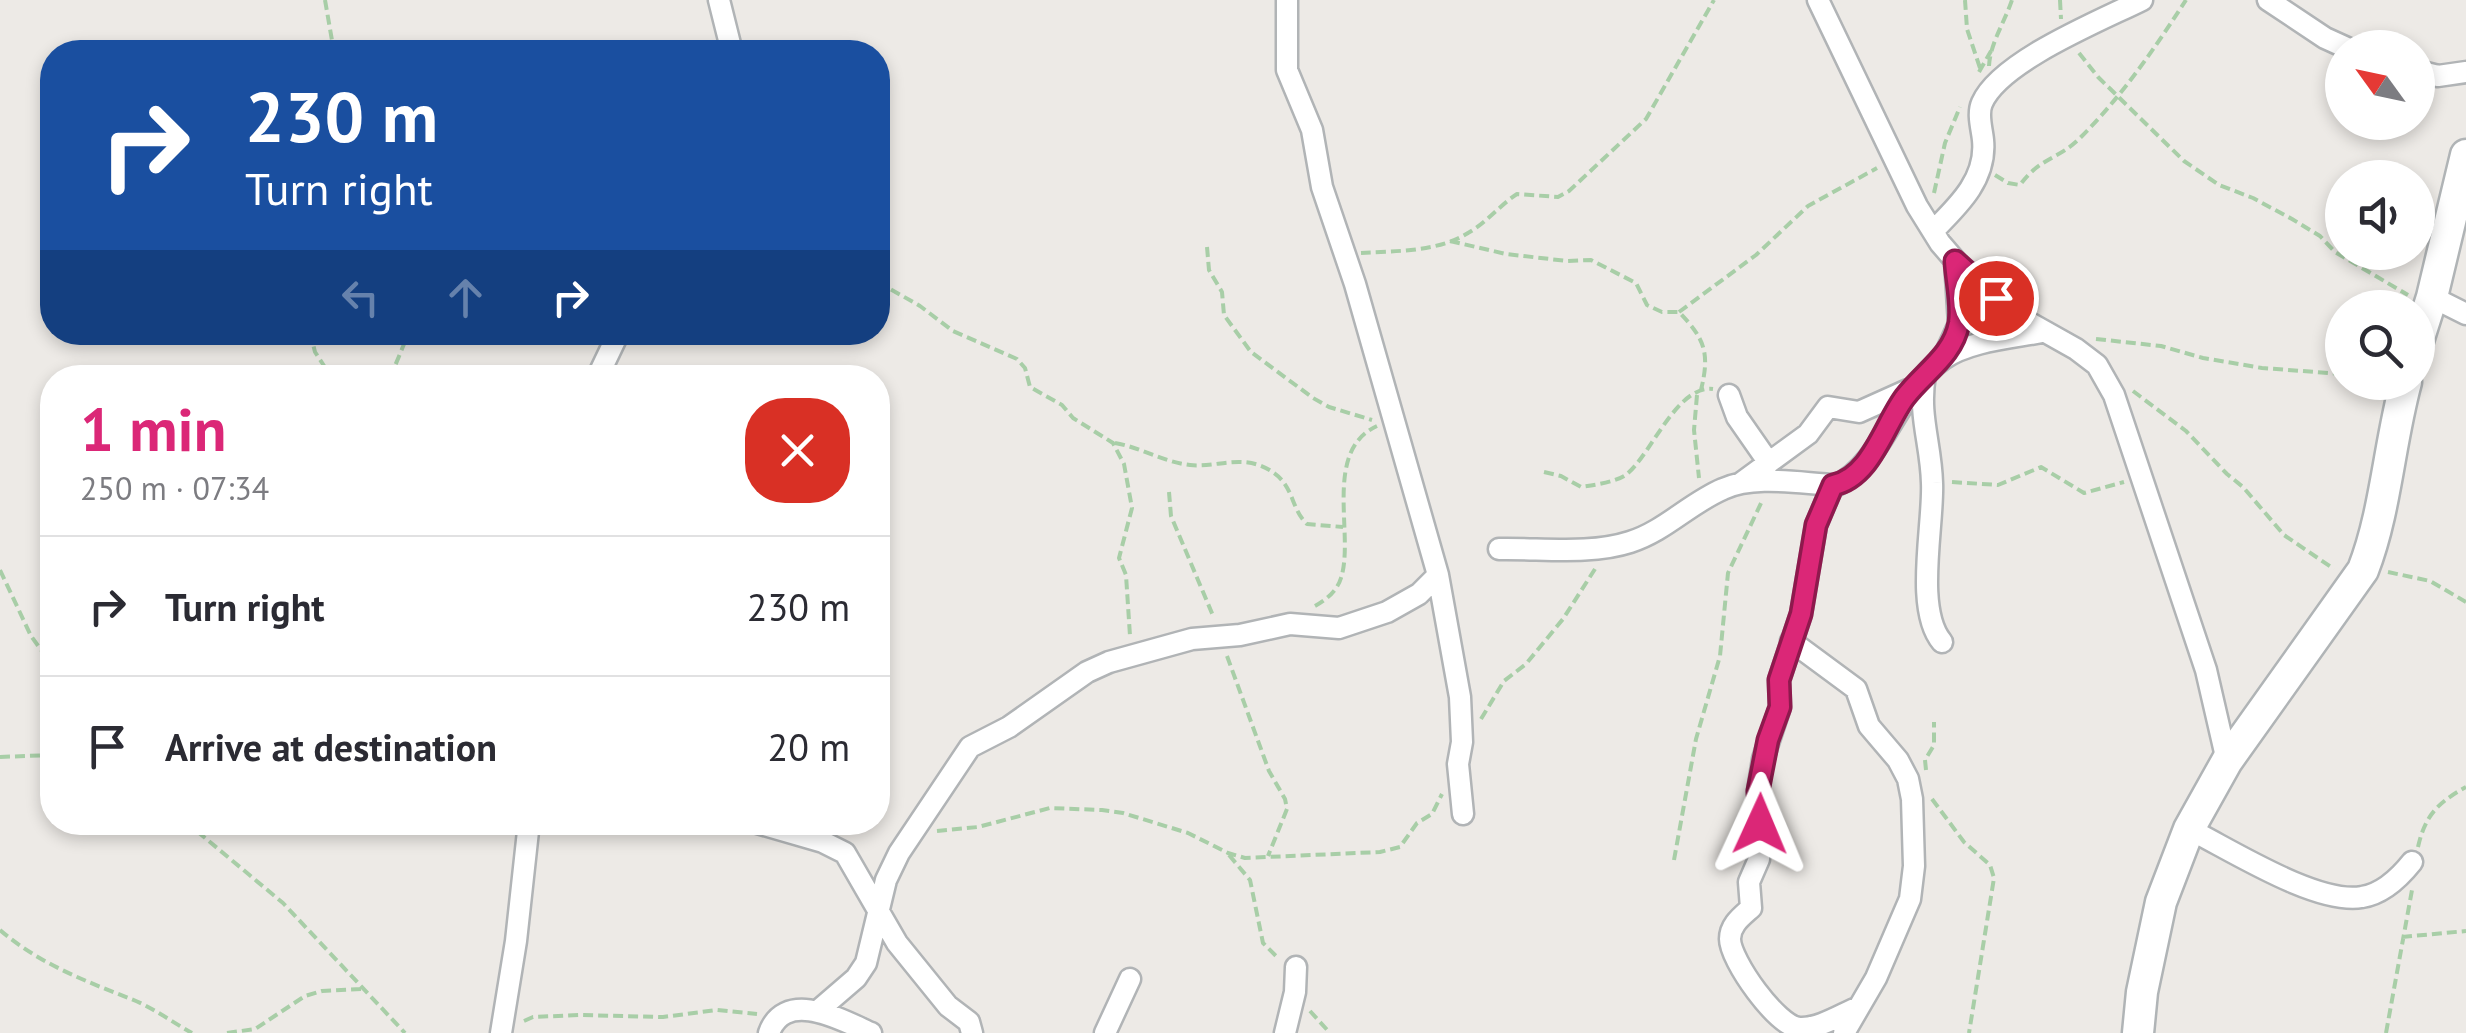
<!DOCTYPE html>
<html lang="en">
<head>
<meta charset="utf-8">
<style>
  :root { --surface:#fff; --page:#f2f2f3; --text:#2b2b33; --muted:#7c7c81; --line:#e1e1e2; --accent:#db2777 }
  body { margin:0; font-family:"PT Sans",sans-serif; background:var(--page); color:var(--text); height:100vh; display:flex; flex-direction:column; font-size:38px; white-space:nowrap }
  * { box-sizing:border-box; margin:0 }
  p { font-size:32px; color:var(--muted) }
  .icon { flex:none; width:55px; height:55px; fill:none; stroke:currentColor; stroke-width:2; stroke-linecap:round; stroke-linejoin:round }
  .map { position:relative; flex:1; overflow:hidden }
  .panel { position:absolute; left:40px; top:365px; width:850px; height:470px; display:flex; flex-direction:column; background:var(--surface); border-radius:40px; box-shadow:0 5px 15px #0003 }
  .panel>* { flex:none }
  .hud { position:absolute; left:40px; top:40px; width:850px; height:305px; border-radius:40px; box-shadow:0 5px 15px #0003; background:#1a4fa0; color:#fff; overflow:hidden }
  .needle { width:65px; rotate:303deg }
  .tools { position:absolute; left:2325px; top:30px; display:grid; gap:20px }
  .tools a { display:grid; place-items:center; width:110px; height:110px; border-radius:50%; background:var(--surface); box-shadow:0 5px 15px #0003; font-size:50px }
  .pin { position:absolute; display:grid; place-items:center; width:85px; height:85px; color:#fff; margin:-42px; border:5px solid #fff; border-radius:50%; box-shadow:0 2px 10px #0007 }
  .me { position:absolute; width:110px; margin:-55px; rotate:1deg; stroke-linejoin:round; filter:drop-shadow(0 0 8px #0008) }
  .turn { display:flex; align-items:center; gap:35px; height:210px; padding:0 40px; font-size:45px }
  .turn .icon { width:130px; height:130px; stroke-width:2.5 }
  .turn b { display:block; font-size:70px; line-height:85px }
  .lanes { display:flex; align-items:center; height:95px; padding:0 40px; background:#0003; justify-content:center; gap:50px; direction:ltr }
  .lanes .off { opacity:.35 }
  .round { display:grid; place-items:center; flex:none; width:105px; height:105px; border-radius:40px; background:var(--page) }
  .headline { display:flex; align-items:center; justify-content:space-between; height:170px; padding:0 40px }
  h1 { font-size:60px; font-weight:700; line-height:75px; color:var(--accent) }
  ul { padding:0; list-style:none }
  li { display:flex; align-items:center; gap:30px; height:140px; padding:0 40px; border-top:2px solid var(--line) }
  li div { flex:1 }
  li b { display:block; font-size:38px }
  li em { font-style:normal }
  .map>svg:first-child { display:block }
  .lines { fill:none; stroke-linecap:round; stroke-linejoin:round }
  .street-casing { stroke:#b1b4b6; stroke-width:25 }
  .secondary-casing { stroke:#b0b4b6; stroke-width:35 }
  .path { stroke:#a8cea7; stroke-width:4; stroke-dasharray:10 5; stroke-linecap:butt }
  .street { stroke:#fff; stroke-width:20 }
  .secondary { stroke:#fff; stroke-width:30 }
  .route-casing { stroke:#8e194d; stroke-width:25 }
  .route { stroke:#db2777; stroke-width:18 }
</style>
</head>
<body>
<div class="map">
<svg width="2466" height="1033" viewBox="0 0 2466 1033">
  <rect width="100%" height="100%" fill="#edeae6"/>
  <g class="lines">
    <g class="street-casing">
      <path id="street" d="M719,0L732,52
        M1287,0V70L1312,130L1322,187L1355,284L1438,575L1460,697L1462,742L1458,764L1463,814
        M1818,0L1917,206L1940,243L1965,272L2019,317L2076,349L2097,365L2114,395L2206,670L2227,761
        M2268,0L2325,38L2347,48
        M2418,71L2438,76L2466,72
        M1933,231C1958,206 1987,179 1983,140C1982,129 1977,114 1982,103C2000,61 2102,20 2142,0
        M2432,297L2466,314
        M1943,359L1959,324L1955,261
        M1925,375C1918,416 1931,443 1932,483C1934,524 1914,609 1942,642
        M597,378L619,332
        M1729,395L1737,417L1769,463
        M1741,483L1808,434L1828,407L1859,412L1908,390
        M1833,485L1816,525L1801,614L1779,680L1780,707L1763,759L1758,791L1759,859L1749,882L1751,908C1741,917 1730,925 1730,939C1730,960 1777,1027 1800,1028C1819,1029 1842,1014 1859,1007
        M1499,549C1541,548 1590,555 1630,542C1665,531 1690,503 1723,489C1755,474 1803,484 1837,485C1884,462 1896,392 1943,359C1969,341 2010,338 2042,332
        M1791,641L1856,689L1869,726L1898,760L1908,779L1912,799L1914,866L1910,899L1876,978L1844,1033
        M754,822L823,842L845,853L897,943L948,1006L969,1022L972,1033
        M2189,829C2231,850 2317,905 2362,897C2382,894 2400,877 2412,862
        M820,1009L856,978L866,963L886,880L899,853L970,747L1009,727L1087,672L1109,662L1192,639L1240,635L1290,624L1339,628L1387,612L1419,594L1438,575
        M501,1033L516,941L529,822
        M769,1033C785,988 842,1020 871,1033
        M1105,1033L1130,979
        M1285,1033L1295,992L1296,967"/>
    </g>
    <g class="secondary-casing">
      <path id="secondary" d="M2418,341L2432,297L2466,155
        M2138,1033L2142,992L2161,902L2189,829L2227,761L2363,570C2386,511 2389,444 2406,382"/>
    </g>
    <path class="path" d="M325,0L334,52
      M1965,0L1967,29L1980,68
      M2060,0L2061,19
      M2079,53L2098,77L2184,161L2219,185L2253,198L2292,219L2320,236L2335,252L2408,295
      M1989,66C1990,44 2005,21 2012,0
      M1979,72L1991,51
      M1995,175L2008,183L2020,185C2040,157 2060,159 2081,137C2122,96 2155,48 2186,0
      M1934,193L1945,143L1960,107
      M1450,241L1506,254L1567,261L1591,260L1636,283L1647,305L1662,312H1679C1705,339 1710,353 1701,390
      M1207,247L1209,270L1222,292L1224,315L1251,352L1313,398L1329,407L1372,420
      M1361,253C1395,251 1438,252 1468,233C1486,223 1500,205 1517,194L1558,197L1569,191L1646,119L1714,0
      M878,282L920,306L953,331L1017,359L1025,368L1030,387L1062,405L1073,418L1113,443L1124,464L1132,508L1119,558L1126,575L1130,636
      M1679,312L1756,255L1808,206L1877,168
      M310,332L315,352L332,378
      M2096,339L2161,346L2203,358L2262,368L2342,374
      M390,378L409,332
      M2133,391L2186,431L2227,474L2243,487L2284,535L2334,569
      M1697,395L1694,430L1699,478
      M1115,443C1140,447 1163,462 1190,465C1218,468 1245,452 1274,473C1294,487 1291,509 1307,524L1343,527
      M1544,472L1561,476L1581,487C1594,485 1617,482 1627,474C1652,453 1677,385 1713,389
      M1952,482L1998,485L2041,467L2084,493L2124,482
      M1169,492L1171,516L1214,618
      M0,570L31,636L52,665
      M2388,572L2430,581L2466,602
      M1315,606C1326,600 1337,591 1341,578C1355,535 1322,451 1377,426
      M1227,656L1269,771L1285,799L1287,809L1268,856
      M1481,719L1504,681L1526,664L1563,619L1595,569
      M0,757L52,755
      M1926,770L1925,760L1934,745V722
      M1932,799L1964,842L1990,865L1994,878L1969,1033
      M186,822L283,903L405,1033
      M937,831L978,827L1050,808L1102,810L1123,813L1188,833L1228,853L1245,858L1380,852L1400,847L1417,823L1432,814L1442,794
      M2418,847C2425,816 2437,803 2466,787
      M1229,855L1250,880L1263,943L1279,959
      M1674,860L1696,739L1720,656L1728,573L1763,499
      M0,930C38,963 85,981 131,999C152,1007 172,1022 192,1033
      M2402,937L2466,931
      M1310,1011L1330,1033
      M524,1021L533,1017L581,1015L663,1017L717,1010L757,1014
      M227,1033L255,1029L305,996L322,991L361,989
      M2386,1033L2412,890"/>
    <use href="#street" class="street"/>
    <use href="#secondary" class="secondary"/>
  </g>
  <g class="lines">
    <g class="route-casing">
      <path id="route" d="M1760,824L1758,791L1768,740L1780,707L1779,680L1801,614L1816,525L1833,485C1871,478 1884,425 1905,397C1924,372 1953,356 1959,323C1962,304 1956,280 1955,261L1996,298"/>
    </g>
    <use href="#route" class="route"/>
  </g>
</svg>
<div class="tools">
<a><svg class="needle" viewBox="-14 -14 28 28"><path d="M0-13l5 13h-10z" fill="#e53935"/><path d="M0 13l5-13h-10z" fill="#7c7c81"/></svg></a>
<a><svg class="icon" aria-label="sound" viewBox="0 0 24 24"><path d="M4 9h4l5-4v14l-5-4H4zM17 9q2 3 0 6"/></svg></a>
<a><svg class="icon" aria-label="search" viewBox="0 0 24 24"><circle cx="10" cy="10" r="6"/><path d="M15 15l6 6"/></svg></a>
</div>
<div class="pin" style="left:1996px;top:298px;background:#d93025"><svg class="icon" aria-label="arrive" viewBox="0 0 24 24"><path d="M6 21V4h12l-3 4 3 4H6"/></svg></div>
<svg class="me" style="left:1760px;top:824px" viewBox="-20 -20 40 40"><path d="M0-17L14 15 0 8-14 15z" fill="#db2777" stroke="#fff" stroke-width="4"/></svg>
<div class="hud">
<div class="turn"><svg class="icon" aria-label="right" viewBox="0 0 24 24"><path d="M7 20v-9h11M14 6l5 5-5 5"/></svg><div><b>230 m</b>Turn right</div></div>
<div class="lanes"><svg class="icon off" aria-label="left" viewBox="0 0 24 24"><path d="M17 20v-9H6M10 6l-5 5 5 5"/></svg><svg class="icon off" aria-label="ahead" viewBox="0 0 24 24"><path d="M12 20V5M6 11l6-6 6 6"/></svg><svg class="icon" aria-label="right" viewBox="0 0 24 24"><path d="M7 20v-9h11M14 6l5 5-5 5"/></svg></div>
</div>
<section class="panel">
<div class="headline"><div><h1>1 min</h1><p>250 m · 07:34</p></div><a class="round" style="background:#d93025;color:#fff"><svg class="icon" aria-label="close" viewBox="0 0 24 24"><path d="M6 6l12 12M18 6L6 18"/></svg></a></div>
<ul>
<li><svg class="icon" aria-label="right" viewBox="0 0 24 24"><path d="M7 20v-9h11M14 6l5 5-5 5"/></svg><div><b>Turn right</b></div><em>230 m</em></li>
<li><svg class="icon" aria-label="arrive" viewBox="0 0 24 24"><path d="M6 21V4h12l-3 4 3 4H6"/></svg><div><b>Arrive at destination</b></div><em>20 m</em></li>
</ul>
</section>
</div>
</body>
</html>
